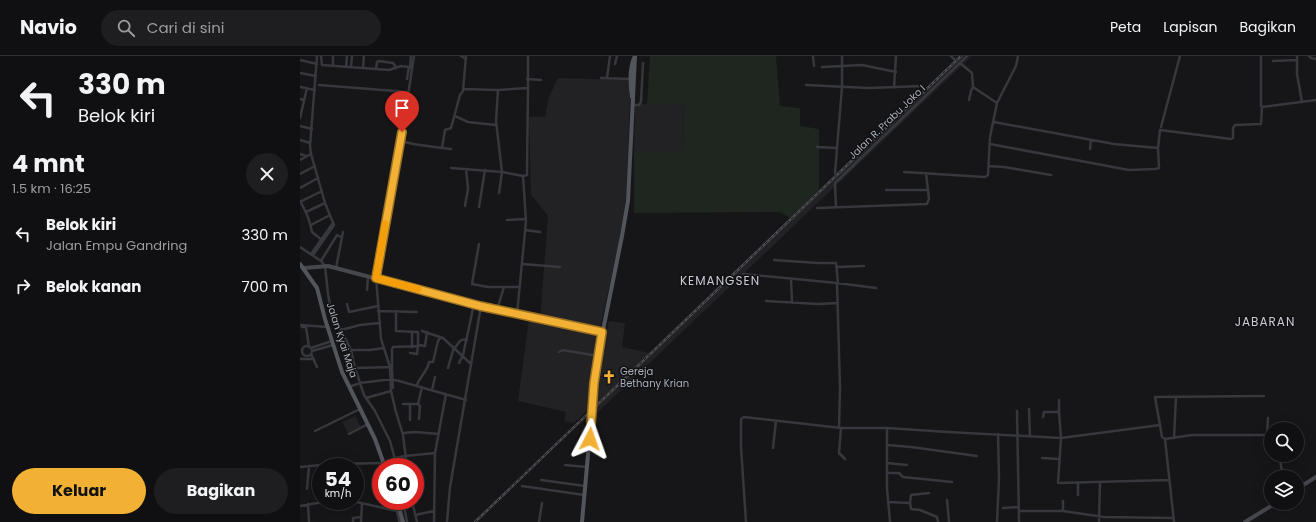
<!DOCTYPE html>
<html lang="id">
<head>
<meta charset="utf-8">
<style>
  :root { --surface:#101012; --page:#1e1e20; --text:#f1f3f6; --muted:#9c9d9f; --line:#303032; --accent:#f2b134 }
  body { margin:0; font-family:Poppins,sans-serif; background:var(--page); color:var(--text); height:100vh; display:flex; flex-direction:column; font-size:15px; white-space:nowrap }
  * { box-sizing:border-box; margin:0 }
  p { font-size:13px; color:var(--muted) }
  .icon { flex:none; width:22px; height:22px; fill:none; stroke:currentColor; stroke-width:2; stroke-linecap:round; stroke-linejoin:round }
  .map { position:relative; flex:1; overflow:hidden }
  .drawer { display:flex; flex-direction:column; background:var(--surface); width:300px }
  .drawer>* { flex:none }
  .hud { background:#101012; color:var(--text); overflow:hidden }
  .controls { position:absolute; left:964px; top:366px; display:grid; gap:8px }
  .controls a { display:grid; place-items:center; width:40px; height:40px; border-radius:50%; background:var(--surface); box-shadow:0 4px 16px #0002,0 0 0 1px var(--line); font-size:20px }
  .speed { position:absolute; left:12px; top:402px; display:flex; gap:8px; font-size:20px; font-weight:700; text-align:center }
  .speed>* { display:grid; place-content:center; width:52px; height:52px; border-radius:50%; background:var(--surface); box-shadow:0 4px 16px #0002,0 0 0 1px var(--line); line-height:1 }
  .speed small { font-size:10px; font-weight:400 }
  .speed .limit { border:6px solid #d22; background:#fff; color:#111 }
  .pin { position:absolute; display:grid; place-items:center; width:34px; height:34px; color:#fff; margin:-41px -17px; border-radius:50% 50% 50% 0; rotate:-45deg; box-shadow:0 0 4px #0007 }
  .pin .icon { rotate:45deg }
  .me { position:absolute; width:44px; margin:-22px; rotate:4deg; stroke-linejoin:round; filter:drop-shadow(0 0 3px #0008) }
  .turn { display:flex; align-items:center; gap:14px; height:84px; padding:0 12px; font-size:18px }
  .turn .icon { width:52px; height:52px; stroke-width:2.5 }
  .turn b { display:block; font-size:28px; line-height:34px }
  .round { display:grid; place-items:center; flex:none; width:42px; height:42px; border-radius:21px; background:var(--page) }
  .overview { display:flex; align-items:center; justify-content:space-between; height:68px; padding:0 12px }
  h1 { font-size:24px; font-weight:700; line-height:30px }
  .button { display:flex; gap:8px; margin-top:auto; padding:8px 12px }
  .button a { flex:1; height:46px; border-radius:24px; background:var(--accent); color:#111; font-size:16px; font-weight:700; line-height:46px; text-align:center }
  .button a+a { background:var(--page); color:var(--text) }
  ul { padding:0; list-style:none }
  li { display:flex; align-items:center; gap:12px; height:52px; padding:0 12px }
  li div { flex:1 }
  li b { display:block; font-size:15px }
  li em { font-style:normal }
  header { display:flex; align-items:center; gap:24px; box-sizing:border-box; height:56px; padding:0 20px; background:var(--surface); border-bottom:1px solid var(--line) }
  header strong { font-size:19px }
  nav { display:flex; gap:22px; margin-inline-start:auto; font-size:14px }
  .search { width:280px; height:36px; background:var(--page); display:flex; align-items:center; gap:10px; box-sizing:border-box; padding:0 14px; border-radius:22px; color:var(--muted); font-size:15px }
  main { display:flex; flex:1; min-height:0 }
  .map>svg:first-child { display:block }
  .built { fill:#222225 }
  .green { fill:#1e261f }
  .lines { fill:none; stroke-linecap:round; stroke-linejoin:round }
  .minor { stroke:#37383d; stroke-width:2.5 }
  .tertiary { stroke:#37383d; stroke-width:3.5 }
  .secondary { stroke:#45474d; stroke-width:4 }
  .primary { stroke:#53555c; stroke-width:4 }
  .rail-casing { stroke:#4a4c52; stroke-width:2.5 }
  .rail { stroke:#111113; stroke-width:1; stroke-dasharray:3; stroke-linecap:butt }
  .route-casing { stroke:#9d7322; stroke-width:10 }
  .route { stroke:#f2b134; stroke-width:7 }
  .slow { stroke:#f59e0b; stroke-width:7 }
  .labels { text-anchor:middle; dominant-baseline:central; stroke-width:3; stroke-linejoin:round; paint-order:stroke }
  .street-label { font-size:10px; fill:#a8adb8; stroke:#111113 }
  .poi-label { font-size:10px; fill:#a8adb8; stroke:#111113; text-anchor:start }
  .quarter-label { font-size:12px; letter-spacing:1px; fill:#c9ccd4; stroke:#111113 }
</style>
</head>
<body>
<header>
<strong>Navio</strong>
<div class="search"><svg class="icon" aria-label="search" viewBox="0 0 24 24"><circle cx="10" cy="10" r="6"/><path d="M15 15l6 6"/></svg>Cari di sini</div>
<nav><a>Peta</a><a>Lapisan</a><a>Bagikan</a></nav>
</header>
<main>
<section class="drawer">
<div class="hud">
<div class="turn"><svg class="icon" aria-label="left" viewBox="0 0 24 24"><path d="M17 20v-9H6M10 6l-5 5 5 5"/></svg><div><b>330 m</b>Belok kiri</div></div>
</div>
<div class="overview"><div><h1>4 mnt</h1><p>1.5 km · 16:25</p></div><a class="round"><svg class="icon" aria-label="close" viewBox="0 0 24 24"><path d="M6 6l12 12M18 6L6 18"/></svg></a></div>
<ul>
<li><svg class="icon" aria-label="left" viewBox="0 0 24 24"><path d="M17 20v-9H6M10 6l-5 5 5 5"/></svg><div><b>Belok kiri</b><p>Jalan Empu Gandring</p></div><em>330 m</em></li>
<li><svg class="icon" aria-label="right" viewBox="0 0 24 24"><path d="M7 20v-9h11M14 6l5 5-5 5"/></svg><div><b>Belok kanan</b></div><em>700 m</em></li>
</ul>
<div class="button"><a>Keluar</a><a>Bagikan</a></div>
</section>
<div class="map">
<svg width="1016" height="466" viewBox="0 0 1016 466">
  <rect width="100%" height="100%" fill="#161618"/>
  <path class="built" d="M659,0H672L295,359L300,307L305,280L309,265L325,267L322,291L349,297Z
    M258,22L328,24L330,42L326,145L322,175L298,280L290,352L274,367L264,365L266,356L218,345L229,263L240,265L248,160L231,139L229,61H245L249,41Z
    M335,48H384L383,97L334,96Z
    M55,360L61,371L48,377L42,366Z"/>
  <path class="green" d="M350,0H476L480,50L500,52V70L519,73V134L490,162L480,156L334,157V96H383L384,48H347Z"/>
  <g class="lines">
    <path class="minor" d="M21,0L22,9L89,14L101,10L109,11L107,23
      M161,0L166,3
      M513,0L514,10
      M651,0L654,3
      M997,0V18L1002,46
      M1009,0L1011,2L1016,3
      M0,4L17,8
      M973,5L997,4
      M315,8L317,0
      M33,10V0
      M46,11L47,0
      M51,11L52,0
      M522,11L562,9L596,16
      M63,12L64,0
      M110,12L111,0
      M76,13L77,6L79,5L93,7L96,11
      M0,17L16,20
      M301,22L330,23
      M307,22L310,0
      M227,23L241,24
      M19,29L108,36
      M506,29L569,32L622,30
      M0,31L15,34
      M594,32L596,0
      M163,33L198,34
      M0,43L4,44
      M669,44L671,35L673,31
      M697,47L716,10L718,0
      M333,49H339L341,46L343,7
      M962,51L1016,44
      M155,60L168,66L196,69
      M0,62L7,32
      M0,70L12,73
      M861,71L880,0
      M0,84L10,87
      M101,85L113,88L142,92L145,74L151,72L160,39L163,35L166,0
      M690,88L829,114L855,113L859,112L858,92L814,88L694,66
      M517,91L537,92
      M142,92L151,93
      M858,92L860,74L931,83L933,82V72L935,69L961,68L962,51L961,50V0
      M790,93L791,84
      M0,98L6,100
      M0,104L11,98
      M689,110L704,111L751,119
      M151,112L202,116L199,137
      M604,116L685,121L688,119L690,81L697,47L673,31L672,17L660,7
      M535,117L542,31V0
      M0,118L15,110
      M223,120L227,119V117L228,32
      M0,132L18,122
      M586,134H627
      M0,145C6,155 10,165 12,176L23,185
      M0,146L22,135
      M165,150L168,133L166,113
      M179,151L185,114
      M536,151L535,127L667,0
      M517,152L627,148L629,143L626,117
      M6,156L25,147
      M207,164L225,163
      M11,169L30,159
      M225,174L240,176
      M179,188L172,228L188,231H219
      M0,191L21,205L25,210L28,238L31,254L51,294L55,312L64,339L75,355L90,385L97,411
      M11,198L33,167
      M13,199L34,169L25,147L11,98L10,90L17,0
      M474,204L518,207H536L538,227
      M21,205L37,179L41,181
      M222,208L260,211
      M537,211L564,210
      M36,212L43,176
      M443,218L537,227L576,232
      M491,223L492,246
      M537,227L540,332L539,372
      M67,234L68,221
      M466,245L518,248L538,247
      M47,248L49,256L78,250
      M197,254L204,231
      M78,255L117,256
      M217,258L226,165L223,120L202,116L196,65L198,34L228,32V0
      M0,269L27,271
      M2,271H6L9,291
      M41,274L60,269L79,267
      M122,275L143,282L171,308
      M112,276V291
      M118,289L125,290L127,276
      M2 295a5 5 0 1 1 10 0a5 5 0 1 1-10 0Z
      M11,292L32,285
      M155,292C158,287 160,282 167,284
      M51,294H70L84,292
      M12,295L33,289
      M259,296L263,294L298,300
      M110,297L117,298L118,290
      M11,298L17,311
      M0,303H14
      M159,307L163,299L174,248
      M55,312L92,311V293L93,291L118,290V276L96,275V255
      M148,312L154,291
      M92,313L93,332
      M117,329C120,320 128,315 129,306H133L138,285L141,281
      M49,331L60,327L92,323L166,344
      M132,334L135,321
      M66,342L91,335
      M759,344V356
      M103,348H110
      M729,353L730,380
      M717,355L719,466
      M743,361L744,356H759L761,382L758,427L869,424
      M119,363L120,350L118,348L122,331
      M110,364V348H118
      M860,369L855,341L964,340
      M541,372L539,397L545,403
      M587,372V432L590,466
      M15,375L60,353
      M103,377L115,376L139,378
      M49,378L68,368
      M967,379L968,362
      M874,382L876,341
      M865,383L892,379H971
      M587,389L611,391L677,400
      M473,392L476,365
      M979,399L983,421
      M95,402L105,400L135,397
      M742,402L759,403
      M587,407L607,409
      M265,409L287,411
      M0,411L33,408L84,407
      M107,411L103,379L96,356L91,335L90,311L81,283L76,222L101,85L114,0
      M587,417H599L603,421L652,426
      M241,424L285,430
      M778,427V439
      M222,430L284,439
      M7,433L9,410
      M647,444L649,466
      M52,445L97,455
      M103,445L107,466
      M112,445L117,466
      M55,446L56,426
      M588,446L610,447L611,453L620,454L637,461L638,466
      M610,447L611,439L629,437
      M8,448L9,466
      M0,450L29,445
      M703,452L719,451
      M719,455H763L804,461L873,462
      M763,455V445
      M115,459L134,455
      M53,466V462L61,461
      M61,466L62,447
      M134,466L135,397L146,338
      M147,466L150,431L181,250
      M239,466L242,447
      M446,466L441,391V363L444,361L541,372H587L648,376L761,382L860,369L862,381L865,383L874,466
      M697,466L699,423L698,378
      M799,466L800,427"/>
    <path class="tertiary" d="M95,445L100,466"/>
    <path class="secondary" d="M4,212L28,210L180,250L302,276
      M997,433L1016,421
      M945,466L976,447"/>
    <path class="primary" d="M332,41C330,28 329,12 335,0
      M0,208L17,232L25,263L42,316L75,383L85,411
      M296,334L297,318
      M97,445L103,466
      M282,466L296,309L322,180L328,145L335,0"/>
    <g class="rail-casing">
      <path id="rail" d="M175,466L661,0"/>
    </g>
    <use href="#rail" class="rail"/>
  </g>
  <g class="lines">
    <g class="route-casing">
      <path id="route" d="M102,76L76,222L180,250L302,276L294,327L290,383"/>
    </g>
    <use href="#route" class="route"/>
    <path class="slow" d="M85,168L76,222L118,233"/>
  </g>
  <defs>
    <g id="church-bare" transform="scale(1.08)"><path d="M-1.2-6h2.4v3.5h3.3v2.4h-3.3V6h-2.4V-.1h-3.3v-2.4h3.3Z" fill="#f2b134" stroke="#111113" stroke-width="2.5" paint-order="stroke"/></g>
  </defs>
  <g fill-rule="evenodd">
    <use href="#church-bare" x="309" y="321"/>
  </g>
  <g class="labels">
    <g class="street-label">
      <text transform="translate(587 66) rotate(-44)">Jalan R. Prabu Joko I</text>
      <text transform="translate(42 284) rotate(72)">Jalan Kyai Maja</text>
    </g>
    <g class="poi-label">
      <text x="320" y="315">Gereja<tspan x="320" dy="12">Bethany Krian</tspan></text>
    </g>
    <g class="quarter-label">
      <text x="420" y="224">KEMANGSEN</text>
      <text x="965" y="265">JABARAN</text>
    </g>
  </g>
</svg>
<div class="controls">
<a><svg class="icon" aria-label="search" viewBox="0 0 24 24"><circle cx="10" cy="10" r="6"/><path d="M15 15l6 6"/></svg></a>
<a><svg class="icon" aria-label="layers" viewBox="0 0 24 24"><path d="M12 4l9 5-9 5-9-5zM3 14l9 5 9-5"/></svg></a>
</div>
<div class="speed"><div>54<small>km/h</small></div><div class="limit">60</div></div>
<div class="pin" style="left:102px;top:76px;background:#d93025"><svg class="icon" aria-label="arrive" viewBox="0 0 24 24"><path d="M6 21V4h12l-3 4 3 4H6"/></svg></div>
<svg class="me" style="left:290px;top:383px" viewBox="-20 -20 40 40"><path d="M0-17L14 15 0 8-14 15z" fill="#f2b134" stroke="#fff" stroke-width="4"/></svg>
</div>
</main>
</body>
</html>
